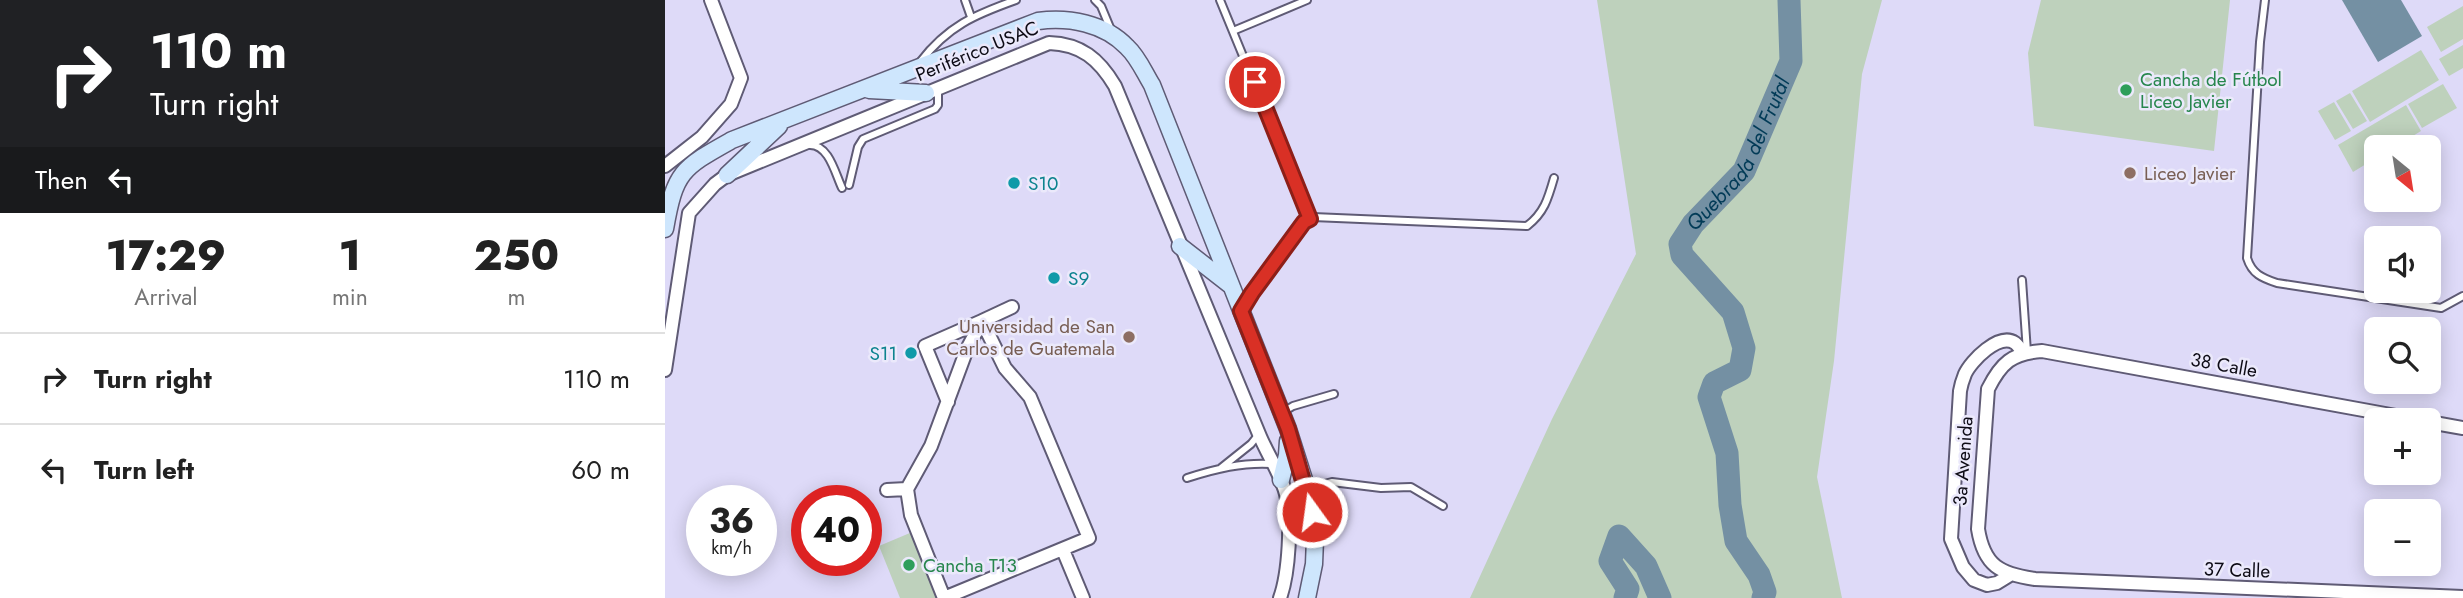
<!DOCTYPE html>
<html lang="en">
<head>
<meta charset="utf-8">
<style>
  :root { --surface:#fff; --page:#f6f6f6; --text:#222; --muted:#767676; --line:#e0e0e0 }
  body { margin:0; font-family:Jost,sans-serif; background:var(--page); color:var(--text); height:100vh; display:flex; flex-direction:column; font-size:26px; white-space:nowrap }
  * { box-sizing:border-box; margin:0 }
  p { font-size:23px; color:var(--muted) }
  .icon { flex:none; width:38px; height:38px; fill:none; stroke:currentColor; stroke-width:2; stroke-linecap:round; stroke-linejoin:round }
  .map { position:relative; flex:1; overflow:hidden }
  .drawer { display:flex; flex-direction:column; background:var(--surface); width:665px }
  .drawer>* { flex:none }
  .banner { background:#202124; color:#fff; overflow:hidden }
  .needle { width:46px; rotate:150deg }
  .controls { position:absolute; left:1699px; top:135px; display:grid; gap:14px }
  .controls a { display:grid; place-items:center; width:77px; height:77px; border-radius:10px; background:var(--surface); box-shadow:0 4px 18px #0003; font-size:35px }
  .speed { position:absolute; left:21px; top:485px; display:flex; gap:14px; font-size:35px; font-weight:700; text-align:center }
  .speed>* { display:grid; place-content:center; width:91px; height:91px; border-radius:50%; background:var(--surface); box-shadow:0 4px 18px #0003; line-height:1 }
  .speed small { font-size:18px; font-weight:400 }
  .speed .limit { border:10px solid #d22; background:#fff; color:#111 }
  .pin { position:absolute; display:grid; place-items:center; width:60px; height:60px; color:#fff; margin:-30px; border:4px solid #fff; border-radius:50%; box-shadow:0 2px 7px #0007 }
  .me { position:absolute; width:77px; margin:-38px; rotate:346deg; stroke-linejoin:round; filter:drop-shadow(0 0 5px #0008) }
  .turn { display:flex; align-items:center; gap:24px; height:147px; padding:0 35px; font-size:32px }
  .turn .icon { width:91px; height:91px; stroke-width:2.5 }
  .turn b { display:block; font-size:49px; line-height:60px }
  .then { display:flex; align-items:center; height:66px; padding:0 35px; background:#0003; gap:14px; font-size:26px }
  .eta { display:flex; justify-content:space-evenly; align-items:center; height:119px; text-align:center }
  .eta b { font-size:42px; font-weight:800; line-height:49px }
  ul { padding:0; list-style:none }
  li { display:flex; align-items:center; gap:21px; height:91px; padding:0 35px; border-top:2px solid var(--line) }
  li div { flex:1 }
  li b { display:block; font-size:26px }
  li em { font-style:normal }
  main { display:flex; flex:1; min-height:0 }
  .map>svg:first-child { display:block }
  .green { fill:#bed1bc }
  .water { fill:#7490a3 }
  .lines { fill:none; stroke-linecap:round; stroke-linejoin:round }
  .river { stroke:#7490a3; stroke-width:23 }
  .lane-casing { stroke:#5f5b75; stroke-width:10 }
  .street-casing { stroke:#5f5b75; stroke-width:16 }
  .secondary-casing { stroke:#5f5b75; stroke-width:19 }
  .lane { stroke:#fff; stroke-width:6 }
  .street { stroke:#fff; stroke-width:12 }
  .secondary { stroke:#cee6fd; stroke-width:16 }
  .route-casing { stroke:#8d1f18; stroke-width:18 }
  .route { stroke:#d93025; stroke-width:12 }
  .leisure-dot { fill:#2e9e5b; stroke:#ebe9fb; stroke-width:2.5 }
  .education-dot { fill:#8d6e63; stroke:#ebe9fb; stroke-width:2.5 }
  .culture-dot { fill:#0f9aa8; stroke:#ebe9fb; stroke-width:2.5 }
  .labels { text-anchor:middle; dominant-baseline:central; stroke-width:5; stroke-linejoin:round; paint-order:stroke }
  .street-label { font-size:19px; fill:#0d0b15; stroke:#ebe9fb }
  .leisure-label { font-size:19px; fill:#27864d; stroke:#ebe9fb; text-anchor:start }
  .education-label { font-size:19px; fill:#785e54; stroke:#ebe9fb; text-anchor:start }
  .culture-label { font-size:19px; fill:#0d838f; stroke:#ebe9fb; text-anchor:start }
  .water-label { font-size:21px; font-style:italic; fill:#023b57; stroke:#ebe9fb }
</style>
</head>
<body>
<main>
<section class="drawer">
<div class="banner">
<div class="turn"><svg class="icon" aria-label="right" viewBox="0 0 24 24"><path d="M7 20v-9h11M14 6l5 5-5 5"/></svg><div><b>110 m</b>Turn right</div></div>
<div class="then">Then<svg class="icon" aria-label="left" viewBox="0 0 24 24"><path d="M17 20v-9H6M10 6l-5 5 5 5"/></svg></div>
</div>
<div class="eta">
<div><b>17:29</b><p>Arrival</p></div>
<div><b>1</b><p>min</p></div>
<div><b>250</b><p>m</p></div>
</div>
<ul>
<li><svg class="icon" aria-label="right" viewBox="0 0 24 24"><path d="M7 20v-9h11M14 6l5 5-5 5"/></svg><div><b>Turn right</b></div><em>110 m</em></li>
<li><svg class="icon" aria-label="left" viewBox="0 0 24 24"><path d="M17 20v-9H6M10 6l-5 5 5 5"/></svg><div><b>Turn left</b></div><em>60 m</em></li>
</ul>
</section>
<div class="map">
<svg width="1798" height="598" viewBox="0 0 1798 598">
  <rect width="100%" height="100%" fill="#dedaf8"/>
  <path class="green" d="M932,0H1217L1197,74L1169,361L1152,477L1177,598H805L887,419L971,254Z
    M1376,0H1565L1549,151L1369,126L1363,53Z
    M1798,6V39L1776,52L1762,27Z
    M1798,45V68L1784,76L1774,59Z
    M1756,50L1774,80L1705,122L1687,91Z
    M1778,84L1792,108L1757,128L1743,104Z
    M1685,93L1702,121L1688,129L1671,101Z
    M1669,102L1686,131L1670,140L1653,111Z
    M1741,105L1756,131L1730,147H1712L1711,158L1688,172L1673,145Z
    M252,530L278,598H235L214,546Z"/>
  <path class="water" d="M1677,0H1736L1757,36L1713,62Z"/>
  <g class="lines">
    <g class="river">
      <path d="M960,598L963,589L945,561L954,536L981,566L995,598"/>
      <path id="s1" d="M1098,598L1100,592L1094,575L1071,541L1065,505L1062,453L1044,397L1049,383L1075,370L1079,348L1068,312L1017,255L1015,244L1028,224L1079,171L1126,61L1124,0"/>
    </g>
    <g class="lane-casing">
      <path id="lane" d="M300,0L306,17
        M430,0L436,6L446,30
        M555,0L645,219
        M1600,0L1595,42L1582,258C1587,274 1597,278 1612,283L1776,308L1798,296
        M568,31L642,0
        M255,62C283,26 309,15 351,0
        M145,145C164,145 170,173 177,188
        M184,185L193,147L198,139L270,109L273,105V90
        M1357,280L1362,352
        M578,308L639,222L648,217L862,226C879,213 883,199 889,178
        M618,412L628,406L669,394
        M556,468L586,444L594,434
        M522,478C550,469 578,462 607,464
        M644,488L667,482L716,488L746,487L778,506"/>
    </g>
    <g class="street-casing">
      <path id="street" d="M0,166L37,137L66,104L76,78L46,0
        M0,370L24,213L50,184L62,175L384,43C416,44 434,59 450,86L594,434C602,454 616,474 621,494C627,520 624,573 615,598
        M283,402L260,346L317,321L340,368L365,397L424,538L279,598L246,515L242,489L266,446L302,349L317,321L347,307
        M1753,420L1377,351C1347,353 1336,363 1323,389L1313,529C1319,566 1335,574 1370,579L1798,597
        M1764,422L1798,428
        M222,490L242,489
        M398,550L418,598
        M1345,575L1332,583L1322,585L1309,580L1298,567L1286,539L1295,391C1296,385 1298,379 1300,374C1306,361 1334,332 1350,343C1353,345 1355,349 1358,352"/>
    </g>
    <g class="secondary-casing">
      <path id="secondary" d="M204,90L261,93
        M62,175L114,126
        M0,229C10,171 17,168 67,140L373,21C404,17 439,23 462,47C473,57 479,72 487,85L623,429L642,489L650,539L649,564L642,598
        M515,246L565,285
        M616,480L622,455L623,441"/>
    </g>
    <use href="#lane" class="lane"/>
    <use href="#street" class="street"/>
    <use href="#secondary" class="secondary"/>
  </g>
  <g class="lines">
    <g class="route-casing">
      <path id="route" d="M590,82L645,219L639,222L587,293L576,311L623,429L647,512"/>
    </g>
    <use href="#route" class="route"/>
  </g>
  <g class="leisure-dot">
    <circle cx="1461" cy="90" r="7"/>
    <circle cx="244" cy="565" r="7"/>
  </g>
  <g class="education-dot">
    <circle cx="1465" cy="173" r="7"/>
    <circle cx="464" cy="337" r="7"/>
  </g>
  <g class="culture-dot">
    <circle cx="349" cy="183" r="7"/>
    <circle cx="389" cy="278" r="7"/>
    <circle cx="246" cy="353" r="7"/>
  </g>
  <g class="labels">
    <g class="street-label">
      <text transform="translate(312 51) rotate(-22)">Periférico USAC</text>
      <text transform="translate(1559 365) rotate(10)">38 Calle</text>
      <text transform="translate(1298 461) rotate(-86)">3a Avenida</text>
      <text transform="translate(1572 570) rotate(2)">37 Calle</text>
    </g>
    <g class="leisure-label">
      <text x="1475" y="79">Cancha de Fútbol<tspan x="1475" dy="22">Liceo Javier</tspan></text>
      <text x="258" y="565">Cancha T13</text>
    </g>
    <g class="education-label">
      <text x="1479" y="173">Liceo Javier</text>
      <text x="450" y="326" text-anchor="end">Universidad de San<tspan x="450" dy="22">Carlos de Guatemala</tspan></text>
    </g>
    <g class="culture-label">
      <text x="363" y="183">S10</text>
      <text x="403" y="278">S9</text>
      <text x="232" y="353" text-anchor="end">S11</text>
    </g>
    <g class="water-label">
      <text stroke="none"><textPath href="#s1" startOffset="513">Quebrada del Frutal</textPath></text>
    </g>
  </g>
</svg>
<div class="controls">
<a><svg class="needle" viewBox="-14 -14 28 28"><path d="M0-13l5 13h-10z" fill="#e53935"/><path d="M0 13l5-13h-10z" fill="#767676"/></svg></a>
<a><svg class="icon" aria-label="sound" viewBox="0 0 24 24"><path d="M4 9h4l5-4v14l-5-4H4zM17 9q2 3 0 6"/></svg></a>
<a><svg class="icon" aria-label="search" viewBox="0 0 24 24"><circle cx="10" cy="10" r="6"/><path d="M15 15l6 6"/></svg></a>
<a>+</a>
<a>−</a>
</div>
<div class="speed"><div>36<small>km/h</small></div><div class="limit">40</div></div>
<div class="pin" style="left:590px;top:82px;background:#d93025"><svg class="icon" aria-label="arrive" viewBox="0 0 24 24"><path d="M6 21V4h12l-3 4 3 4H6"/></svg></div>
<svg class="me" style="left:647px;top:512px" viewBox="-20 -20 40 40"><circle r="17" fill="#d93025" stroke="#fff" stroke-width="3"/><path d="M0-11L8 9 0 5-8 9z" fill="#fff"/></svg>
</div>
</main>
</body>
</html>
